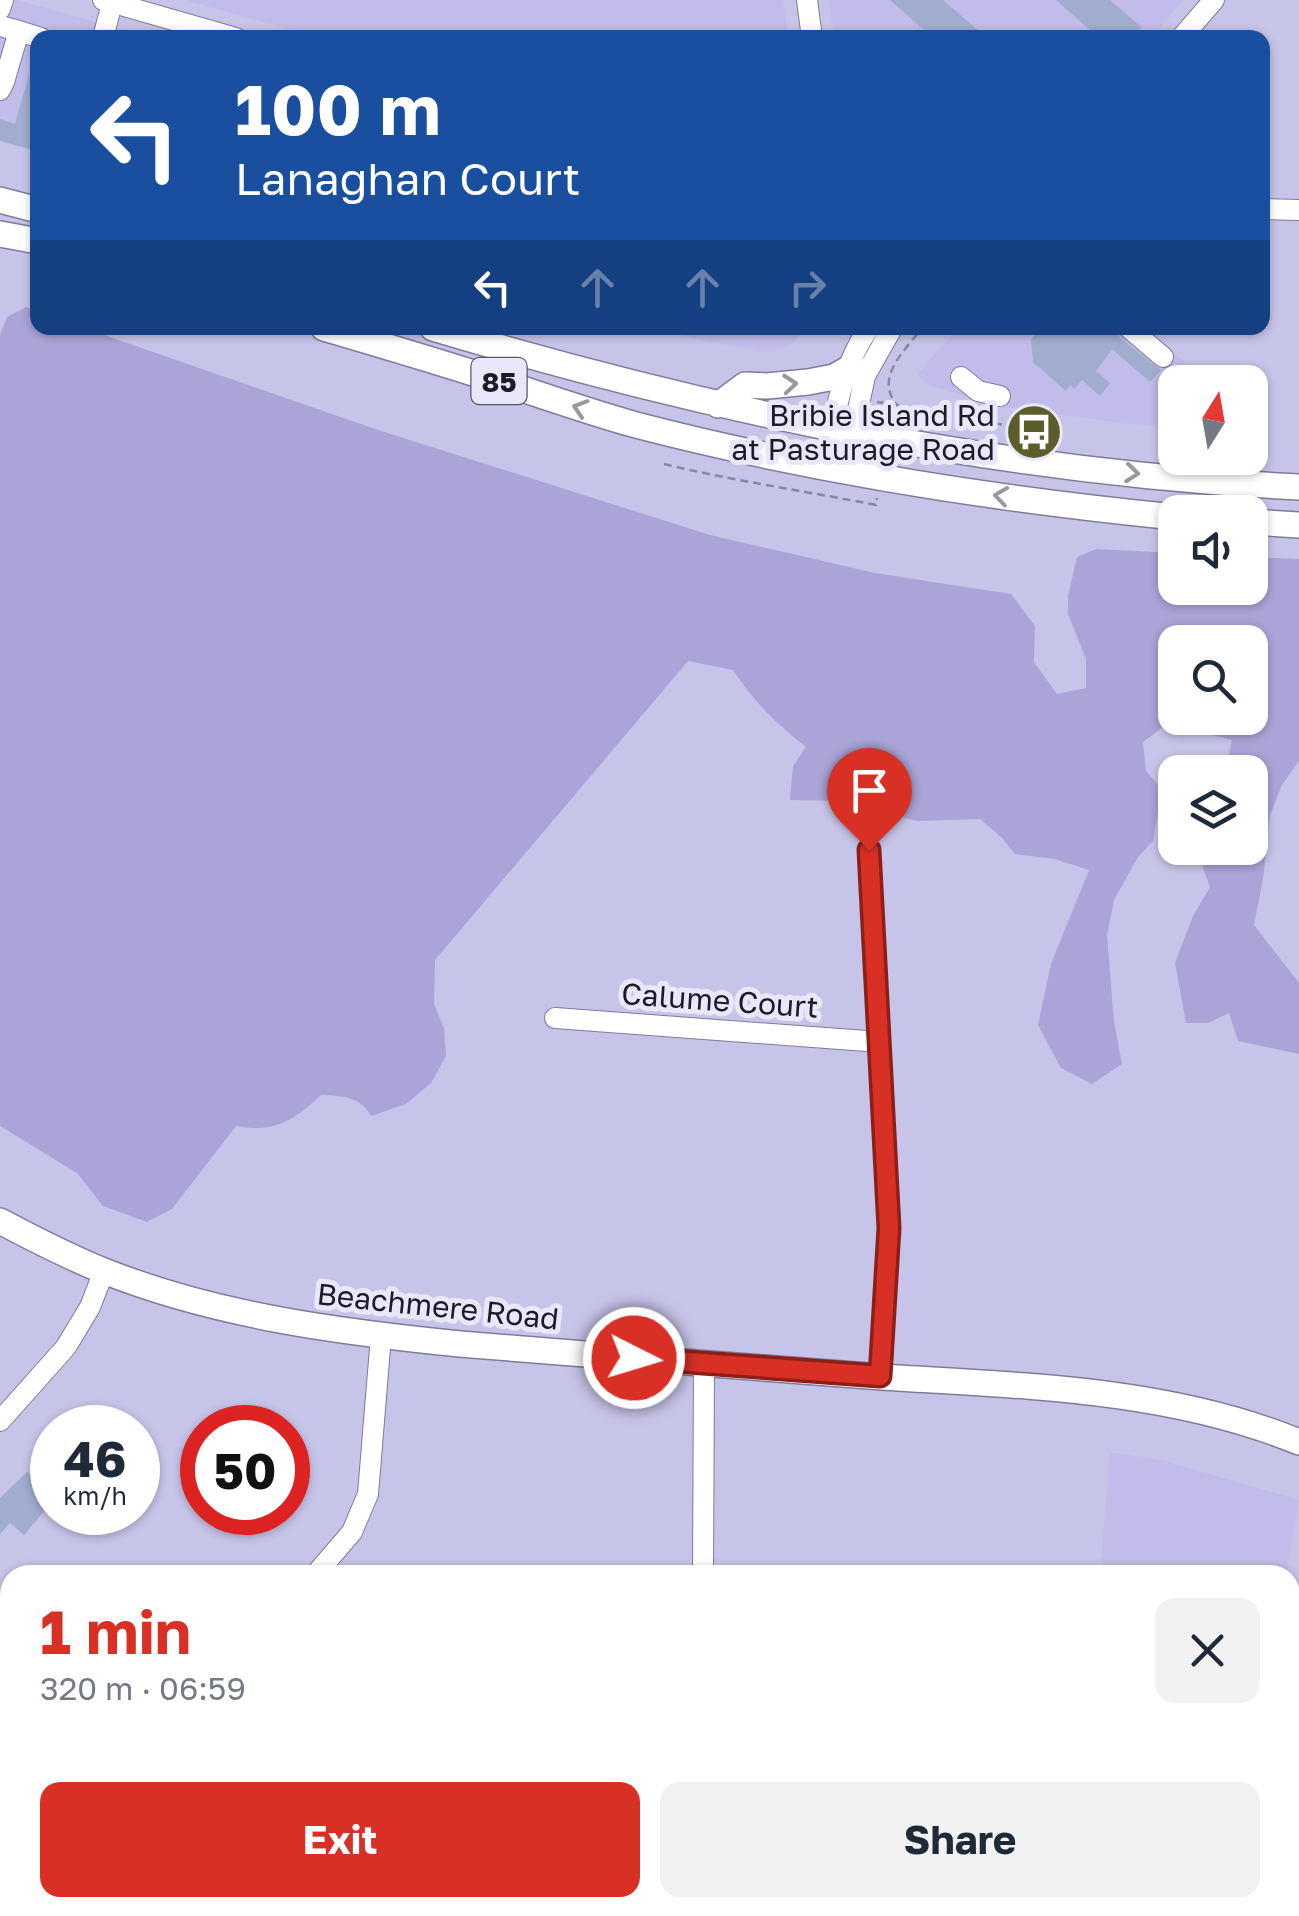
<!DOCTYPE html>
<html lang="en">
<head>
<meta charset="utf-8">
<style>
  :root { --surface:#fff; --page:#f2f2f3; --text:#1f2937; --muted:#747a83; --accent:#d93025 }
  body { margin:0; font-family:"Golos Text",sans-serif; background:var(--page); color:var(--text); height:100vh; display:flex; flex-direction:column; font-size:38px; white-space:nowrap }
  * { box-sizing:border-box; margin:0 }
  p { font-size:32px; color:var(--muted) }
  .icon { flex:none; width:55px; height:55px; fill:none; stroke:currentColor; stroke-width:2; stroke-linecap:round; stroke-linejoin:round }
  .map { position:relative; flex:1; overflow:hidden }
  .panel { position:absolute; left:0px; top:1565px; width:1300px; height:352px; display:flex; flex-direction:column; background:var(--surface); border-radius:30px 30px 0 0; box-shadow:0 2px 8px #0004 }
  .panel>* { flex:none }
  .top-card { position:absolute; left:30px; top:30px; width:1240px; height:305px; border-radius:20px; box-shadow:0 2px 8px #0004; background:#1a4fa0; color:#fff; overflow:hidden }
  .needle { width:65px; rotate:11deg }
  .buttons { position:absolute; left:1158px; top:365px; display:grid; gap:20px }
  .buttons a { display:grid; place-items:center; width:110px; height:110px; border-radius:20px; background:var(--surface); box-shadow:0 2px 8px #0004; font-size:50px }
  .speed { position:absolute; left:30px; top:1405px; display:flex; gap:20px; font-size:50px; font-weight:700; text-align:center }
  .speed>* { display:grid; place-content:center; width:130px; height:130px; border-radius:50%; background:var(--surface); box-shadow:0 2px 8px #0004; line-height:1 }
  .speed small { font-size:25px; font-weight:400 }
  .speed .limit { border:15px solid #d22; background:#fff; color:#111 }
  .pin { position:absolute; display:grid; place-items:center; width:85px; height:85px; color:#fff; margin:-102px -42px; border-radius:50% 50% 50% 0; rotate:-45deg; box-shadow:0 0 10px #0007 }
  .pin .icon { rotate:45deg }
  .me { position:absolute; width:110px; margin:-55px; rotate:95deg; stroke-linejoin:round; filter:drop-shadow(0 0 8px #0008) }
  .turn { display:flex; align-items:center; gap:35px; height:210px; padding:0 40px; font-size:45px }
  .turn .icon { width:130px; height:130px; stroke-width:2.5 }
  .turn b { display:block; font-size:70px; line-height:85px }
  .lanes { display:flex; align-items:center; height:95px; padding:0 40px; background:#0003; justify-content:center; gap:50px; direction:ltr }
  .lanes .off { opacity:.35 }
  .round { display:grid; place-items:center; flex:none; width:105px; height:105px; border-radius:20px; background:var(--page) }
  .overview { display:flex; align-items:center; justify-content:space-between; height:170px; padding:0 40px }
  h1 { font-size:60px; font-weight:700; line-height:75px; color:var(--accent) }
  .button { display:flex; gap:20px; margin-top:auto; padding:20px 40px }
  .button a { flex:1; height:115px; border-radius:20px; background:var(--accent); color:#fff; font-size:40px; font-weight:700; line-height:115px; text-align:center }
  .button a+a { background:var(--page); color:var(--text) }
  .map>svg:first-child { display:block }
  .built { fill:#c1bce9 }
  .green { fill:#aaa4d8; fill-rule:evenodd }
  .building { fill:#a0adcf }
  .lines { fill:none; stroke-linecap:round; stroke-linejoin:round }
  .minor-casing { stroke:#7f7b9d; stroke-width:22 }
  .major-casing { stroke:#7f7b9d; stroke-width:28 }
  .path { stroke:#8886a2; stroke-width:2.5; stroke-dasharray:8 5; stroke-linecap:butt }
  .minor { stroke:#fff; stroke-width:20 }
  .major { stroke:#fff; stroke-width:25 }
  .oneway { stroke:#99989e }
  .route-casing { stroke:#8d1f18; stroke-width:25 }
  .route { stroke:#d93025; stroke-width:18 }
  .labels { text-anchor:middle; dominant-baseline:central; stroke-width:10; stroke-linejoin:round; paint-order:stroke }
  .shield { fill:#e9e7fa; stroke:#5a5867; stroke-width:2.5 }
  .shield-label { font-size:28px; font-weight:bold; fill:#1c1b28 }
  .poi-label { font-size:30px; fill:#1c1b28; stroke:#e9e7fa; text-anchor:end }
  .street-label { font-size:30px; fill:#1c1b28; stroke:#e9e7fa }
</style>
</head>
<body>
<div class="map">
<svg width="1299" height="1916" viewBox="0 0 1299 1916">
  <rect width="100%" height="100%" fill="#c7c4e9"/>
  <path class="built" d="M0,0H17L149,37L38,38L37,152L0,141Z
    M184,0H783L788,37H318Z
    M829,0H1184L1151,38L834,37Z
    M656,328H808L792,343L782,349L764,351L700,340Z
    M958,328H1144L1209,382H1175V427L1121,423L1005,407L928,385L917,375Z
    M1110,1452L1165,1461L1299,1500L1286,1575H1100Z
    M1290,1610L1299,1615V1817L1290,1809Z"/>
  <path class="green" d="M26,307L37,311L38,328H84L378,430L710,535L875,573L1011,594L1035,626L1034,662L1057,694L1086,688V659L1068,614V596L1077,557L1096,549L1175,553V588H1250V557L1299,559V761L1282,785L1270,815L1263,879L1254,925L1299,983V1054L1238,1041L1229,1013L1208,1023H1186L1175,963L1193,916L1210,887L1196,848H1250V772H1225L1232,740L1167,724L1143,742L1146,771L1162,790L1153,841L1138,857L1114,900L1107,935L1114,1022L1122,1064L1092,1084L1061,1068L1038,1025L1051,964L1089,870L1055,859L1015,854L1002,838L980,819L917,821L842,801L790,800L793,766L806,747C774,721 756,704 733,670L688,661L435,960L434,1004L444,1028L446,1056L431,1083L406,1104L371,1116C360,1096 342,1096 321,1095C293,1121 275,1133 236,1126L172,1209L147,1222L103,1206L77,1173L0,1126V335L7,317ZM1175,642H1250V718H1175Z
    M562,1908H803L814,1916H555Z"/>
  <path class="building" d="M890,0H943L987,38H933Z
    M1056,0H1110L1141,27L1132,38H1099Z
    M34,57L38,58V144L32,142L30,149L0,141V119L15,124Z
    M1042,328H1116L1120,338L1161,370L1150,382L1112,349L1096,371L1110,383L1100,396L1082,380L1074,389L1070,385L1066,391L1033,362L1031,339Z
    M73,1411L93,1428H58Z
    M27,1472L31,1475L33,1473L47,1486L44,1490L52,1497V1502L24,1535L10,1523L0,1534V1498Z
    M99,1512H127L108,1535L92,1521Z"/>
  <g class="lines">
    <g class="minor-casing">
      <path id="minor" d="M103,0L236,38
        M807,0L812,38
        M0,9L3,0
        M0,26L19,31L4,82L0,90
        M19,31L41,38
        M103,38L112,3
        M1181,38L1214,0
        M1262,209L1299,210
        M1129,328L1163,357
        M961,377L978,391L1000,396
        M824,467C835,420 840,368 869,328
        M845,471L865,376L892,328
        M869,850L889,1228L880,1376
        M555,1018L880,1042
        M0,1421L66,1347L90,1307L104,1271
        M315,1575L352,1532L368,1494L381,1336
        M703,1575L704,1363
        M18,1916L25,1908
        M525,1916L532,1908"/>
    </g>
    <g class="major-casing">
      <path id="major" d="M0,200L38,210
        M0,234L38,241
        M324,328C382,345 440,362 498,381C544,396 589,412 636,425C813,471 993,499 1175,517
        M433,328C715,412 1004,473 1299,487
        M718,405L745,385L767,386L808,382L834,377L848,369
        M1250,522L1299,525
        M0,1221C34,1239 69,1257 104,1271C217,1316 340,1332 460,1344C601,1355 741,1367 882,1377C1023,1386 1167,1388 1299,1442"/>
    </g>
    <path class="path" d="M877,402L893,404
      M904,412L958,422H985L1038,430
      M902,420L903,411C870,382 902,354 922,328
      M664,464C734,481 805,491 876,505L877,498"/>
    <use href="#minor" class="minor"/>
    <use href="#major" class="major"/>
  </g>
  <defs><path id="oneway-chevron" d="M-2-3.5L2.5 0L-2 3.5" fill="none" stroke-width="1.6" stroke-linecap="round" stroke-linejoin="round" transform="scale(2.5)"/></defs>
  <g class="oneway">
    <use href="#oneway-chevron" transform="translate(790 384) rotate(-5)"/>
    <use href="#oneway-chevron" transform="translate(580 408) rotate(-162)"/>
    <use href="#oneway-chevron" transform="translate(1132 473) rotate(6)"/>
    <use href="#oneway-chevron" transform="translate(1001 496) rotate(-172)"/>
  </g>
  <g class="lines">
    <g class="route-casing">
      <path id="route" d="M634,1358L880,1376L889,1228L869,850"/>
    </g>
    <use href="#route" class="route"/>
  </g>
  <defs>
    <g id="bus-disc" transform="scale(2.875)"><circle r="9.5" fill="#5c5d2a" stroke="#e9e7fa"/><path d="M-5-6H5V4H4V6H2V4H-2V6H-4V4H-5ZM-3.5-4V0h7V-4ZM-3.5 1.2v1.5H-2V1.2ZM2 1.2v1.5H3.5V1.2Z" fill="#fff"/></g>
  </defs>
  <g fill-rule="evenodd">
    <use href="#bus-disc" x="1034" y="432"/>
  </g>
  <g class="labels">
    <rect class="shield" x="471.5" y="358" width="55" height="46" rx="8"/>
    <g class="shield-label">
      <text x="499" y="381">85</text>
    </g>
    <g class="poi-label">
      <text x="995" y="415">Bribie Island Rd<tspan x="995" dy="34">at Pasturage Road</tspan></text>
    </g>
    <g class="street-label">
      <text transform="translate(720 1000) rotate(4)">Calume Court</text>
      <text transform="translate(438 1306) rotate(6)">Beachmere Road</text>
    </g>
  </g>
</svg>
<div class="buttons">
<a><svg class="needle" viewBox="-14 -14 28 28"><path d="M0-13l5 13h-10z" fill="#e53935"/><path d="M0 13l5-13h-10z" fill="#747a83"/></svg></a>
<a><svg class="icon" aria-label="sound" viewBox="0 0 24 24"><path d="M4 9h4l5-4v14l-5-4H4zM17 9q2 3 0 6"/></svg></a>
<a><svg class="icon" aria-label="search" viewBox="0 0 24 24"><circle cx="10" cy="10" r="6"/><path d="M15 15l6 6"/></svg></a>
<a><svg class="icon" aria-label="layers" viewBox="0 0 24 24"><path d="M12 4l9 5-9 5-9-5zM3 14l9 5 9-5"/></svg></a>
</div>
<div class="speed"><div>46<small>km/h</small></div><div class="limit">50</div></div>
<div class="pin" style="left:869px;top:850px;background:#d93025"><svg class="icon" aria-label="arrive" viewBox="0 0 24 24"><path d="M6 21V4h12l-3 4 3 4H6"/></svg></div>
<svg class="me" style="left:634px;top:1358px" viewBox="-20 -20 40 40"><circle r="17" fill="#d93025" stroke="#fff" stroke-width="3"/><path d="M0-11L8 9 0 5-8 9z" fill="#fff"/></svg>
<div class="top-card">
<div class="turn"><svg class="icon" aria-label="left" viewBox="0 0 24 24"><path d="M17 20v-9H6M10 6l-5 5 5 5"/></svg><div><b>100 m</b>Lanaghan Court</div></div>
<div class="lanes"><svg class="icon" aria-label="left" viewBox="0 0 24 24"><path d="M17 20v-9H6M10 6l-5 5 5 5"/></svg><svg class="icon off" aria-label="ahead" viewBox="0 0 24 24"><path d="M12 20V5M6 11l6-6 6 6"/></svg><svg class="icon off" aria-label="ahead" viewBox="0 0 24 24"><path d="M12 20V5M6 11l6-6 6 6"/></svg><svg class="icon off" aria-label="right" viewBox="0 0 24 24"><path d="M7 20v-9h11M14 6l5 5-5 5"/></svg></div>
</div>
<section class="panel">
<div class="overview"><div><h1>1 min</h1><p>320 m · 06:59</p></div><a class="round"><svg class="icon" aria-label="close" viewBox="0 0 24 24"><path d="M6 6l12 12M18 6L6 18"/></svg></a></div>
<div class="button"><a>Exit</a><a>Share</a></div>
</section>
</div>
</body>
</html>
